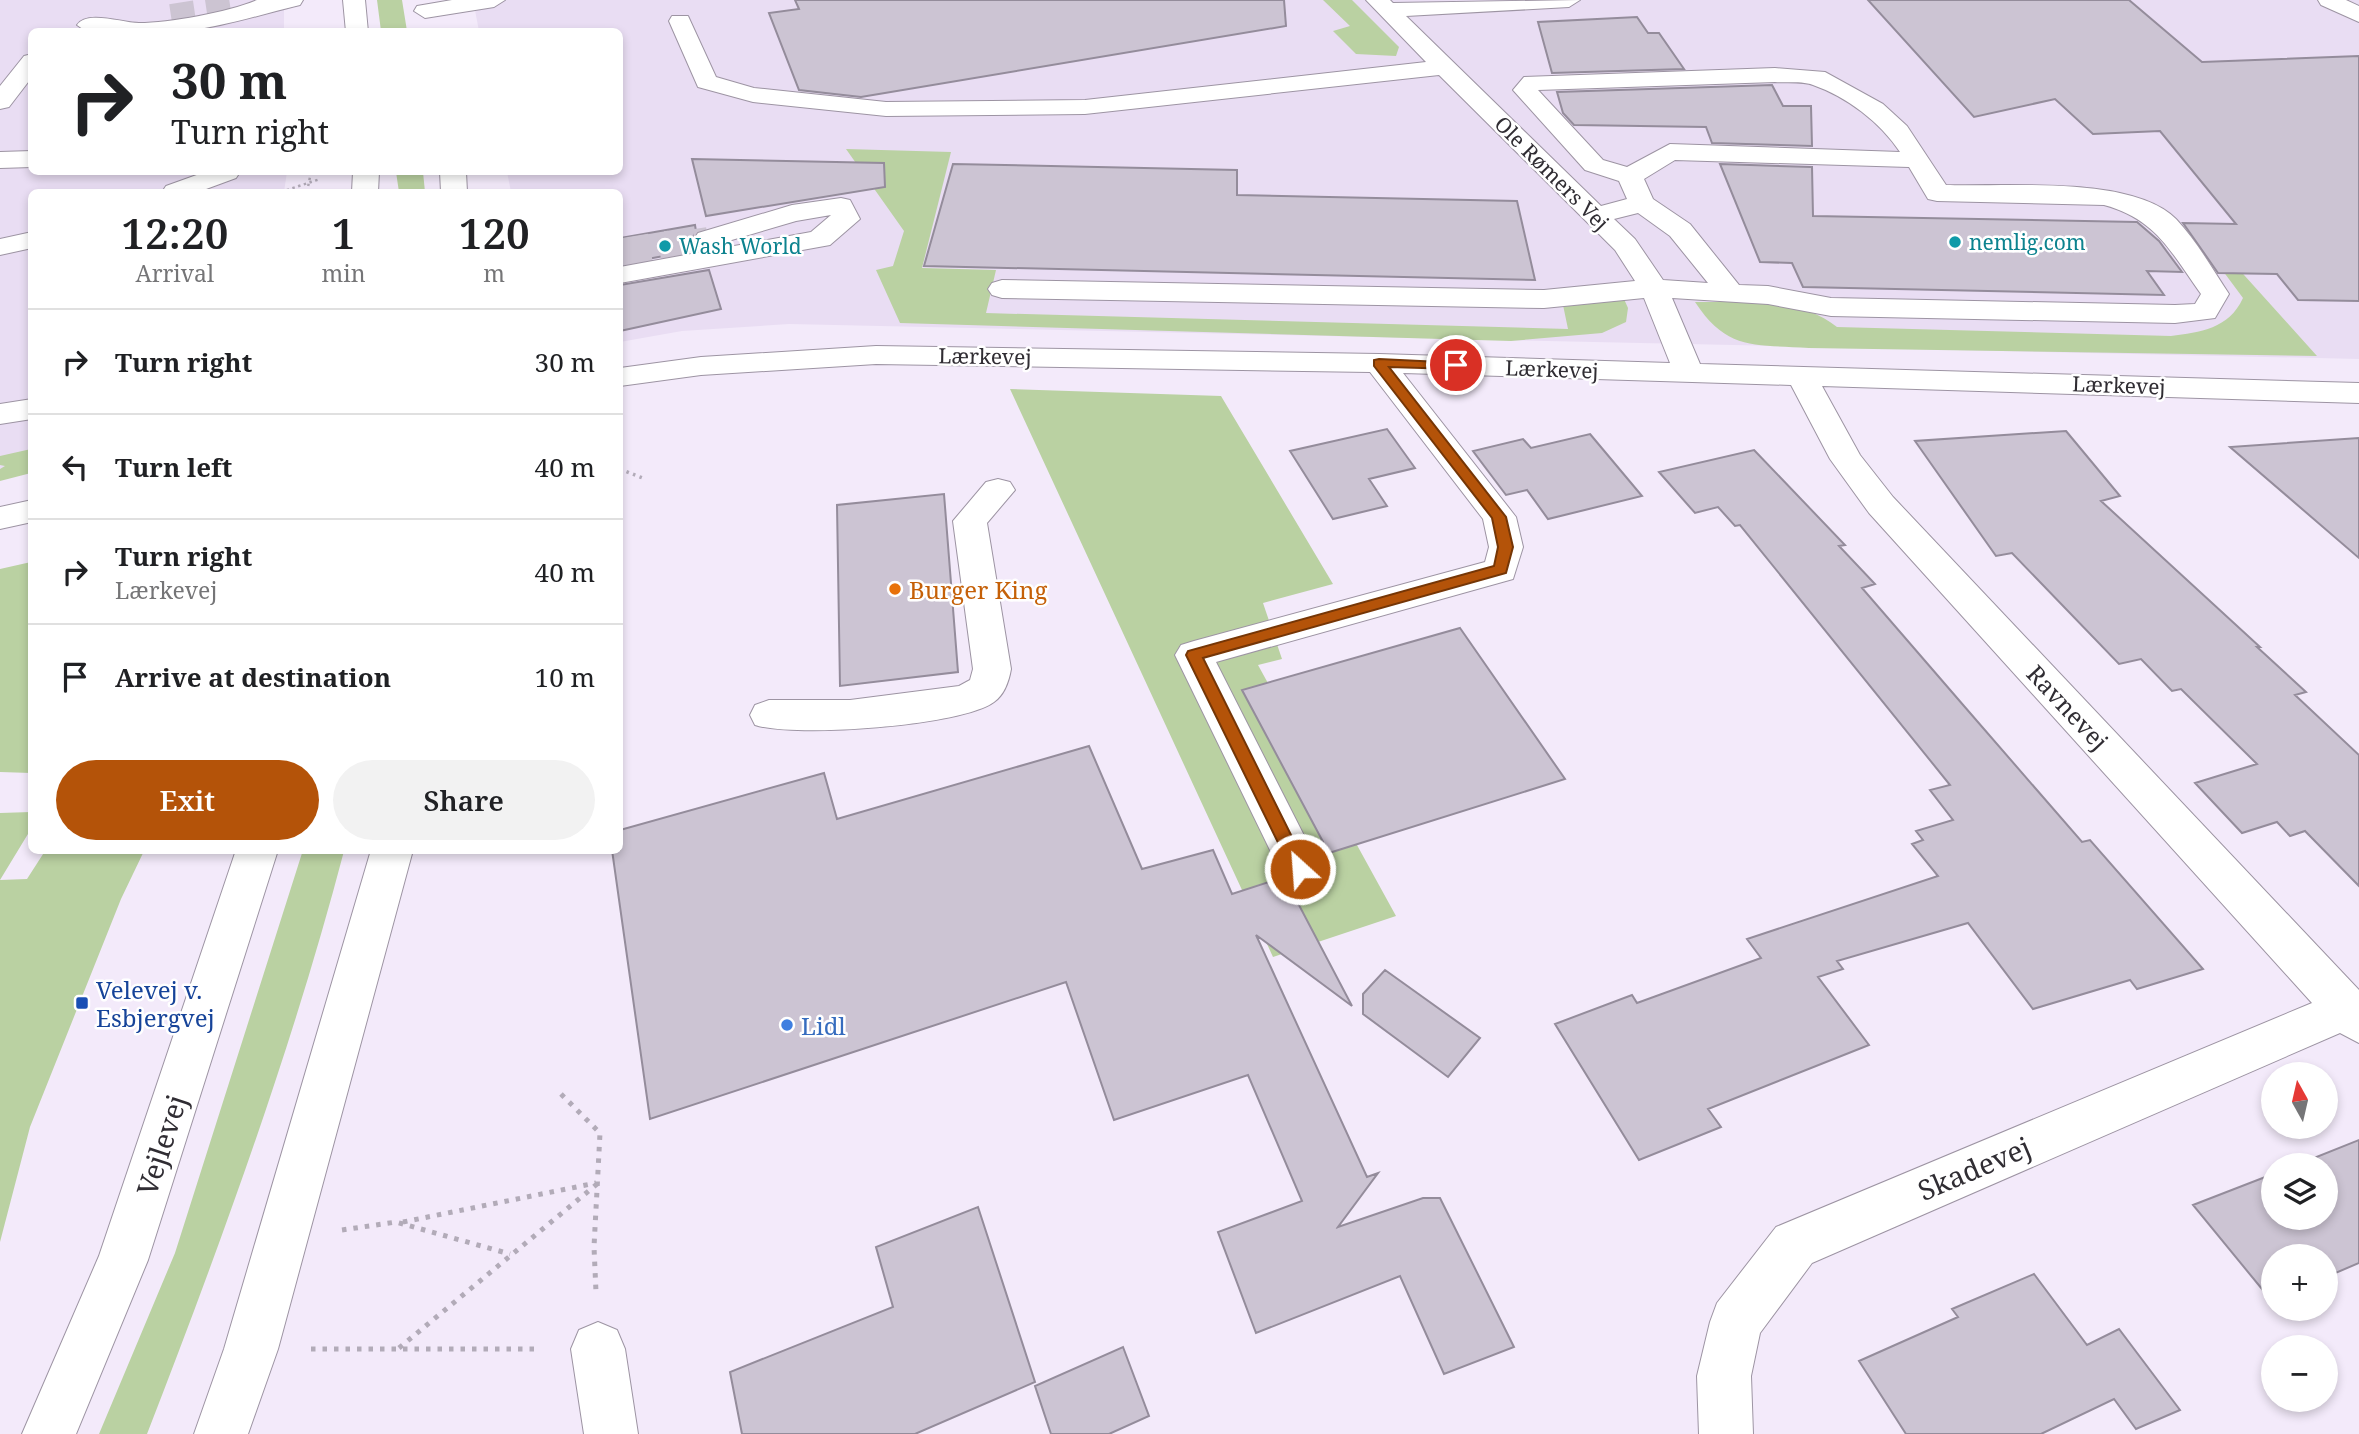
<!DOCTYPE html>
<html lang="en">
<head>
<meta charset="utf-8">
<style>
  :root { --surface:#fff; --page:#f2f2f2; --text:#202124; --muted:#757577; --line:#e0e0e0; --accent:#b45309 }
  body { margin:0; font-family:"Noto Serif",serif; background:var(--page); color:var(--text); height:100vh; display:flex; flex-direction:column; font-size:26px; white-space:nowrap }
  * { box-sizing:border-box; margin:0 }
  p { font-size:23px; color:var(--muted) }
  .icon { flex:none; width:38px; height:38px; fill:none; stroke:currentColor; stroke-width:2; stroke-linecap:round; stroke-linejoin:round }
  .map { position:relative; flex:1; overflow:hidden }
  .details { position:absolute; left:28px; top:189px; width:595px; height:665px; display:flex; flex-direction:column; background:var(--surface); border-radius:10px; box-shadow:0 4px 10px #0003 }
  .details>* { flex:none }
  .top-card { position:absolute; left:28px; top:28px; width:595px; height:147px; border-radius:10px; box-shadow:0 4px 10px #0003; background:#fff; color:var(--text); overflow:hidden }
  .needle { width:46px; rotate:352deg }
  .tools { position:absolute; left:2261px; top:1062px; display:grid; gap:14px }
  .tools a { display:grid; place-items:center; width:77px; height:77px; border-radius:50%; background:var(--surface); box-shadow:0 4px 10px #0003; font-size:35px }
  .pin { position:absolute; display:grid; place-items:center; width:60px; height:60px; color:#fff; margin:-30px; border:4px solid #fff; border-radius:50%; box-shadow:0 2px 7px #0007 }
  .me { position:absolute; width:77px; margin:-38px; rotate:334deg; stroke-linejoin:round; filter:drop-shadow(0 0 5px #0008) }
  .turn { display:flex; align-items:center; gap:24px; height:147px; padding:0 28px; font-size:32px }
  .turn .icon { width:91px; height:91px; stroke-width:2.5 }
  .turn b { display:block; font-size:49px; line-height:60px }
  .eta { display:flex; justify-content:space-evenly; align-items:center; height:119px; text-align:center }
  .eta b { font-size:42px; font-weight:600; line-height:49px }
  .primary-button { display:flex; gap:14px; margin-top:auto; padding:14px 28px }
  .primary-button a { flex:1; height:80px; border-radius:42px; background:var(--accent); color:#fff; font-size:28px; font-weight:600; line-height:80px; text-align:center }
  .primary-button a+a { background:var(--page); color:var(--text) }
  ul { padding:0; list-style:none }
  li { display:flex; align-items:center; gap:21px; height:105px; padding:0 28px; border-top:2px solid var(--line) }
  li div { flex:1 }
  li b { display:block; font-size:26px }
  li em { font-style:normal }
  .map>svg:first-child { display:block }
  .built { fill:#e9ddf3 }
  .green { fill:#bad1a2 }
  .building { fill:#ccc4d3; stroke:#948c9b; stroke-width:2 }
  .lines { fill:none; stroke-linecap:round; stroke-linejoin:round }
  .minor-tunnel-far1 { stroke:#ccc4d2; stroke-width:24; stroke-dasharray:24 12; stroke-linecap:butt }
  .minor-tunnel { stroke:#ccc4d2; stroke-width:31; stroke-dasharray:31 16; stroke-linecap:butt }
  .minor-casing { stroke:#9d94a3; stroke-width:2 }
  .major-casing { stroke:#9d94a3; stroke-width:2 }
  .path-far2 { stroke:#b2abb8; stroke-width:2.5; stroke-dasharray:2.5 3.5; stroke-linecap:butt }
  .path-far1 { stroke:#b2abb8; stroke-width:3.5; stroke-dasharray:2.5 4.5; stroke-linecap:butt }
  .path { stroke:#b2abb8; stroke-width:5; stroke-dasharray:4.5 7; stroke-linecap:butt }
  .minor { fill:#fff; fill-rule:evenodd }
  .major { fill:#fff; fill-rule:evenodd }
  .route { fill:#b45309; stroke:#753606; stroke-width:2 }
  .culture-dot { fill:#0f9aa8; stroke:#fff; stroke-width:2.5 }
  .food-dot { fill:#e8710a; stroke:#fff; stroke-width:2.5 }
  .transit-dot { fill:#1a4fb4; stroke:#fff; stroke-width:2.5 }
  .shop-dot { fill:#3f7fe0; stroke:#fff; stroke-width:2.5 }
  .labels { text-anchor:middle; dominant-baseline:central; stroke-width:5; stroke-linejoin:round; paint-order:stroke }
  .far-street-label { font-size:21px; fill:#302d33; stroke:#fff }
  .far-culture-label { font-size:21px; fill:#0d838f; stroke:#fff; text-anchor:start }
  .food-label { font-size:24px; fill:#c56008; stroke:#fff; text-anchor:start }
  .street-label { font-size:24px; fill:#302d33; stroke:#fff }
  .transit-label { font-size:24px; fill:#164399; stroke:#fff; text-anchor:start }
  .shop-label { font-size:24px; fill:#366cbe; stroke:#fff; text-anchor:start }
  .near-street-label { font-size:28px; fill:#302d33; stroke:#fff }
</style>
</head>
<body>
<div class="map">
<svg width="2359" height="1434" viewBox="0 0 2359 1434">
  <rect width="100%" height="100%" fill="#f3eafa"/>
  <path class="built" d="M0,0H284V31L32,32V172H287L284,192H32L31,466L0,473Z
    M473,0H2359V359L789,324L682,331L620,342V192H511L507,172H620V32L479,31Z"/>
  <path class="green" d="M377,0H402L407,31H381Z
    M1323,0H1352L1399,47L1396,56L1356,54L1333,31L1350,26Z
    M846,149L951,152L922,268L996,270L986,313L1568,329L1563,305L1624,299L1628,308L1626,322L1602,333L1511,341L900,323L876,270L893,266L904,231Z
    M396,172H423L425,192H399Z
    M2208,235L2317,356L1809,348C1755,344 1728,352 1695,302C1742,303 1798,296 1837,327L2171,336C2200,332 2229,329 2243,298L2197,236Z
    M1010,389L1221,396L1333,584L1263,603L1282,659L1258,665L1396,916L1273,957Z
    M31,449V473L0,481V469L5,466L0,465V456Z
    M31,562V773L0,772V569Z
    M31,812V829L0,880L27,879L45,851H144L121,899L30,1127L0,1242V813Z
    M303,850L344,851C292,1049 221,1243 147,1434H99L175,1253Z"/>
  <path class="building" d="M795,0H1284L1286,26L861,97L799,90L769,13L799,9Z
    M1868,0H2129L2202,62L2359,56V301L2298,300L2277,274L2218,273L2183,223L2236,224L2160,131L2093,134L2055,99L1974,117Z
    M1637,17L1648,33H1659L1684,69L1552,73L1538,22Z
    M1772,85L1783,106H1811L1812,146L1712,143L1706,127L1574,125L1563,113L1557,92Z
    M692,159L884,163L885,187L706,216Z
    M953,164L1237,170V195L1517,201L1535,280L924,266Z
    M1720,164L1812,167L1813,216L2137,222L2159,241L2182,272L2147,271L2164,295L1803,287L1792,263L1760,262Z
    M695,225L696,231L692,240L702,249L620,264V238Z
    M709,270L721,309L620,331V285Z
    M1387,429L1415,468L1369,479L1387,506L1333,519L1290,451Z
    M2066,431L2120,496L2101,501L2260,647H2257L2306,692L2295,695L2359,755V886L2305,831L2290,836L2277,822L2242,833L2195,783L2257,764L2181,689L2172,691L2141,659L2119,664L2012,553L1996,556L1915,441Z
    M1590,434L1642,496L1548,519L1527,490L1506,495L1473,451L1523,439L1531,448Z
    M2359,438V558L2230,447Z
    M1754,450L1845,545L1839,546L1875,584L1862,588L1964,706L2082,842L2090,840L2203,969L2137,989L2130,980L2033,1009L1968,923L1837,961L1843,969L1818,977L1869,1045L1708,1109L1721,1127L1639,1160L1555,1024L1632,995L1637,1003L1761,958L1747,939L1938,876L1912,844L1923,840L1916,831L1953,820L1930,790L1950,785L1740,525L1735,526L1718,507L1695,513L1659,472Z
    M944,494L958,672L840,686L837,505Z
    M1460,628L1565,779L1329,853L1242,690Z
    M1089,746L1142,869L1213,850L1232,894L1281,878L1289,886L1352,1006L1256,935L1367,1177L1378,1173L1338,1227L1423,1198H1440L1514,1347L1444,1374L1400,1276L1256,1333L1218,1232L1302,1201L1248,1075L1114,1120L1066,982L650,1119L612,850H620V830L824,773L837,819Z
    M1385,970L1480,1038L1448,1077L1363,1014V994Z
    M2359,1140V1263L2326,1277V1256H2273L2271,1300L2193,1205L2273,1174V1218H2326V1166H2294Z
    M978,1207L1035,1382L915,1434H742L730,1372L893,1307L876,1247Z
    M2034,1274L2087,1345L2119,1329L2180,1410L2136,1429L2114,1399L2041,1434H1906L1859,1361L1958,1317L1952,1309Z
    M1123,1347L1149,1416L1109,1434H1051L1035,1386Z"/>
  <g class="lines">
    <path class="minor-tunnel-far1" d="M171,16L238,6
      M659,247L708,239"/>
    <path class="minor-tunnel" d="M620,254L670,246"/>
    <g class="minor-casing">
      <path id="minor" d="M257,0H303L300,5C258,15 217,29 173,32C145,33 116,32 87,32L77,25C87,10 123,23 139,23C169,23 229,12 257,0Z
        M343,0H365L368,32H346Z
        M452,0H505L494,7L425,18L414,11L417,6Z
        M1366,0H1390L1393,3L1580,0L1569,7L1406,16L1601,206L1627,199L1619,181L1585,170L1513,90L1524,77L1775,68L1825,72L1883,104L1907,126L1946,185C2006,187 2132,175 2176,219C2196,240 2213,270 2229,294L2215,318L2175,323L1831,316L1768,304L1672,298L1700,364L2359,383V403L1822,386L1860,455L1893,497L2359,990V1043L2340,1033L1812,1263L1760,1333L1751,1376L1753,1434H1699L1697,1376L1710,1322L1717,1303L1776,1227L2312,1003L1869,513L1830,459L1791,385L1403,373L1516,517L1523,547L1513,579L1216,662L1321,869L1315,881L1300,887L1285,881L1175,655L1181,645L1194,641L1485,562L1489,547L1483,519L1370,372L876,364L701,375L620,386V368L701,357L876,346L1379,354L1670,363L1644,298L1544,308L1002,298L992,295L988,289L992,283L1002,280L1544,290L1635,281L1615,250L1439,75L1085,114L886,116L753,102L698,87L669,21L672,16H688L716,77L754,88L886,102L1085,100L1426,62ZM1775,82C1787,83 1803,81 1813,85C1847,97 1880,122 1900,152L1670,144L1627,167L1603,160L1538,90ZM1675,160L1909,167L1928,199L1937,201L2104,205C2156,219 2171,252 2201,294L2195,304L2175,305L1831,298L1768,286L1739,285L1690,224L1653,199L1644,179ZM1638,213L1670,236L1708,283L1663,280L1635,239L1614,219Z
        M2318,0H2346L2359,6V22L2321,5Z
        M32,54V77L9,107L0,109V86L24,56Z
        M32,151V167L0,168V152Z
        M205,172H240L236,178L198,192H162L166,186Z
        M353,172H379L378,192H352Z
        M440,172H466L467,192H441Z
        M841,198L850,200L860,219L830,245L620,283V267L811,232L831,215L796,221L708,247L698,245L694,239L698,233L792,205Z
        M32,232V248L0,255V239Z
        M32,399V419L0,424V404Z
        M998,479L1010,482L1015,490L987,523L1011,669C1009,681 1004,695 994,702C962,726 794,738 755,725L750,715L755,705L769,700H850L959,686L970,680L973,669L953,521L986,482Z
        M598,1322L617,1330L625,1349L638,1434H584L571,1349L579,1330Z"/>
    </g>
    <g class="major-casing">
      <path id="major" d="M32,500V522L0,529V507Z
        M236,850H278L148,1260L76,1434H22L99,1256Z
        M371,850H413L278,1349L248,1434H194L224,1349Z"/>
    </g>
    <path class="path-far2" d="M281,192L320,179
      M307,192L311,172"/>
    <path class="path-far1" d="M620,469L645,479"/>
    <path class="path" d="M561,1094L600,1133L594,1247L596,1292
      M403,1222L596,1183
      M342,1230L396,1222L510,1254
      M399,1348L597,1184
      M311,1349H541"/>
    <use href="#minor" class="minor"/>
    <use href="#major" class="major"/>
  </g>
  <path class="route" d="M1379,359L1461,363L1463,365L1456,369L1389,367L1506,517L1513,547L1506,573L1203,658L1308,869L1300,876L1291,869L1186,655L1188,651L1494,566L1498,547L1492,518L1374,366V360Z"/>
  <g class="culture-dot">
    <circle cx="1955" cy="242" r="7"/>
    <circle cx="665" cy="246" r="7"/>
  </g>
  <circle class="food-dot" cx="895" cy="589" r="7"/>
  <rect class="transit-dot" x="75" y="996" width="14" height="14" rx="3.5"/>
  <circle class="shop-dot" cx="787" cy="1025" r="7"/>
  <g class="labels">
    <g class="far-street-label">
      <text transform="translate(1552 173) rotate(45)">Ole Rømers Vej</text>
      <text transform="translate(985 356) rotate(1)">Lærkevej</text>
      <text transform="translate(1552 369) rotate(2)">Lærkevej</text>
      <text transform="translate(2119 385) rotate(2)">Lærkevej</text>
    </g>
    <g class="far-culture-label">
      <text x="1969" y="242">nemlig.com</text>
      <text x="679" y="246">Wash World</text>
    </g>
    <g class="food-label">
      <text x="909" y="589">Burger King</text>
    </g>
    <g class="street-label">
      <text transform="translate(2068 707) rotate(47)">Ravnevej</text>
    </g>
    <g class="transit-label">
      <text x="96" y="989">Velevej v.<tspan x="96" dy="28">Esbjergvej</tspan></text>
    </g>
    <g class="shop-label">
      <text x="801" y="1025">Lidl</text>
    </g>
    <g class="near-street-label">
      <text transform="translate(161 1145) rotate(-72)">Vejlevej</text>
      <text transform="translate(1974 1168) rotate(-23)">Skadevej</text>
    </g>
  </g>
</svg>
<div class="tools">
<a><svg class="needle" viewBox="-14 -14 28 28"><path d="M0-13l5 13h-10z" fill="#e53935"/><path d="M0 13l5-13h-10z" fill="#757577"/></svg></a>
<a><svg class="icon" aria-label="layers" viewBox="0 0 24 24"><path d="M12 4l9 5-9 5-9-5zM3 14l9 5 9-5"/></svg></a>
<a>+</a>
<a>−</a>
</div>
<div class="pin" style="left:1456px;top:365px;background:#d93025"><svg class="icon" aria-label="arrive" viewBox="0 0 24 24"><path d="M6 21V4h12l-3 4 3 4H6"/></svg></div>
<svg class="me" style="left:1300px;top:869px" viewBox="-20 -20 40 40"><circle r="17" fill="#b45309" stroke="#fff" stroke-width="3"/><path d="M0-11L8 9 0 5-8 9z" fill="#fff"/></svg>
<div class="top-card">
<div class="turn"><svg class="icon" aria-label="right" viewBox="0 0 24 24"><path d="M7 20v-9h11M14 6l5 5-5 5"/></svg><div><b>30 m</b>Turn right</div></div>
</div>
<section class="details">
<div class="eta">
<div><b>12:20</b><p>Arrival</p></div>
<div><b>1</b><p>min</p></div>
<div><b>120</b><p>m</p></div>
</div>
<ul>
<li><svg class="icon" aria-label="right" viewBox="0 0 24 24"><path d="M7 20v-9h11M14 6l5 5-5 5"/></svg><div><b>Turn right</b></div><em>30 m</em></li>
<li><svg class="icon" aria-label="left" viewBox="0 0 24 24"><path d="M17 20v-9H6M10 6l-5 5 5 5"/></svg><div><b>Turn left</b></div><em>40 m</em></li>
<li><svg class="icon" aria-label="right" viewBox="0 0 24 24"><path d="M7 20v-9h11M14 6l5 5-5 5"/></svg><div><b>Turn right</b><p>Lærkevej</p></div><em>40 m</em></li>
<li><svg class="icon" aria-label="arrive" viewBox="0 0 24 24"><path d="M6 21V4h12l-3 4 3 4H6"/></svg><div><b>Arrive at destination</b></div><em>10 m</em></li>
</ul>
<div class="primary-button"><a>Exit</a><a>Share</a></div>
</section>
</div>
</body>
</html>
